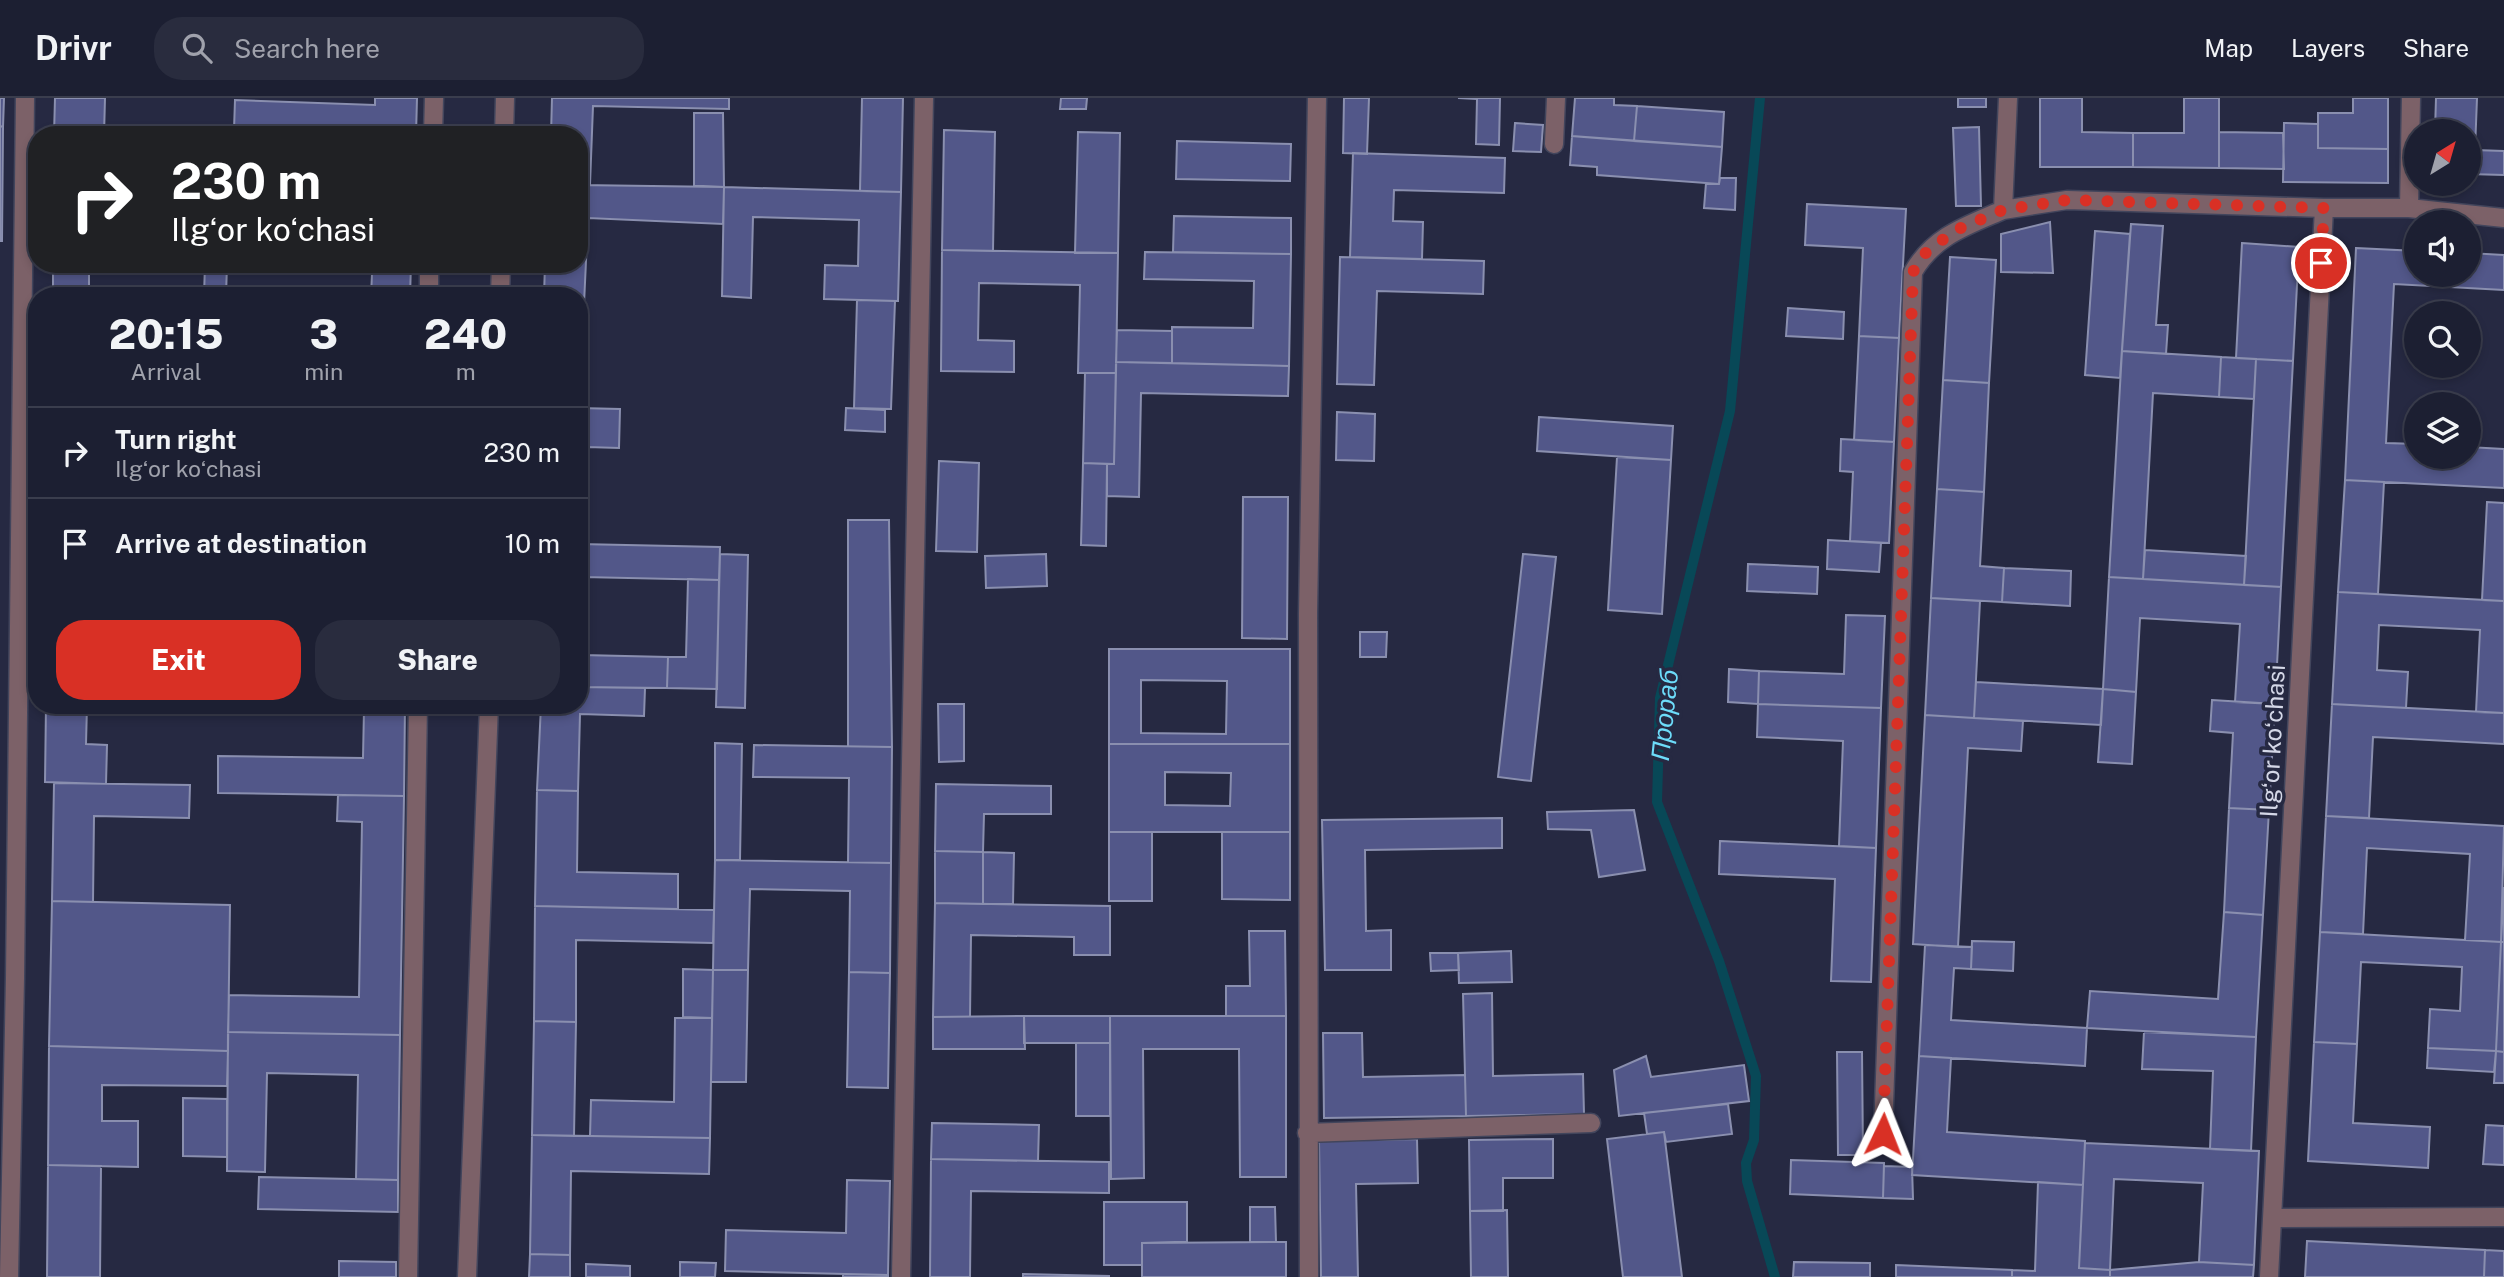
<!DOCTYPE html>
<html lang="en">
<head>
<meta charset="utf-8">
<style>
  :root { --surface:#1c1f32; --page:#292c3e; --text:#f1f3f6; --muted:#a0a2ac; --line:#3a3d4d; --accent:#d93025 }
  body { margin:0; font-family:"Public Sans",sans-serif; background:var(--page); color:var(--text); height:100vh; display:flex; flex-direction:column; font-size:26px; white-space:nowrap }
  * { box-sizing:border-box; margin:0 }
  p { font-size:23px; color:var(--muted) }
  .icon { flex:none; width:38px; height:38px; fill:none; stroke:currentColor; stroke-width:2; stroke-linecap:round; stroke-linejoin:round }
  .map { position:relative; flex:1; overflow:hidden }
  .drawer { position:absolute; left:28px; top:189px; width:560px; height:427px; display:flex; flex-direction:column; background:var(--surface); border-radius:28px; box-shadow:0 4px 10px #0003,0 0 0 2px var(--line) }
  .drawer>* { flex:none }
  .top-card { position:absolute; left:28px; top:28px; width:560px; height:147px; border-radius:28px; box-shadow:0 4px 10px #0003,0 0 0 2px var(--line); background:#202124; color:#fff; overflow:hidden }
  .needle { width:46px; rotate:37deg }
  .tools { position:absolute; left:2404px; top:21px; display:grid; gap:14px }
  .tools a { display:grid; place-items:center; width:77px; height:77px; border-radius:50%; background:var(--surface); box-shadow:0 4px 10px #0003,0 0 0 2px var(--line); font-size:35px }
  .pin { position:absolute; display:grid; place-items:center; width:60px; height:60px; color:#fff; margin:-30px; border:4px solid #fff; border-radius:50%; box-shadow:0 2px 7px #0007 }
  .me { position:absolute; width:77px; margin:-38px; rotate:2deg; stroke-linejoin:round; filter:drop-shadow(0 0 5px #0008) }
  .turn { display:flex; align-items:center; gap:24px; height:147px; padding:0 28px; font-size:32px }
  .turn .icon { width:91px; height:91px; stroke-width:2.5 }
  .turn b { display:block; font-size:49px; line-height:60px }
  .eta { display:flex; justify-content:space-evenly; align-items:center; height:119px; text-align:center }
  .eta b { font-size:42px; font-weight:800; line-height:49px }
  .primary-button { display:flex; gap:14px; margin-top:auto; padding:14px 28px }
  .primary-button a { flex:1; height:80px; border-radius:28px; background:var(--accent); color:#fff; font-size:28px; font-weight:800; line-height:80px; text-align:center }
  .primary-button a+a { background:var(--page); color:var(--text) }
  ul { padding:0; list-style:none }
  li { display:flex; align-items:center; gap:21px; height:91px; padding:0 28px; border-top:2px solid var(--line) }
  li div { flex:1 }
  li b { display:block; font-size:26px }
  li em { font-style:normal }
  header { display:flex; align-items:center; gap:42px; box-sizing:border-box; height:98px; padding:0 35px; background:var(--surface); border-bottom:2px solid var(--line) }
  header strong { font-size:33px }
  nav { display:flex; gap:38px; margin-inline-start:auto; font-size:24px }
  .search { width:490px; height:63px; background:var(--page); display:flex; align-items:center; gap:18px; box-sizing:border-box; padding:0 24px; border-radius:28px; color:var(--muted); font-size:26px }
  .map>svg:first-child { display:block }
  .lines { fill:none; stroke-linecap:round; stroke-linejoin:round }
  .stream { stroke:#084857; stroke-width:10 }
  .building { fill:#525789; stroke:#8a8faf; stroke-width:2; fill-rule:evenodd }
  .minor-casing { stroke:#42455c; stroke-width:21 }
  .minor { stroke:#7c6168; stroke-width:18 }
  .route { stroke:#d93025; stroke-width:12; stroke-dasharray:0 21.6 }
  .labels { text-anchor:middle; dominant-baseline:central; stroke-width:7; stroke-linejoin:round; paint-order:stroke }
  .street-label { font-size:24px; fill:#d4d7e7; stroke:#262942 }
  .water-label { font-size:26px; font-style:italic; fill:#6ddcfa; stroke:#262942 }
</style>
</head>
<body>
<header>
<strong>Drivr</strong>
<div class="search"><svg class="icon" aria-label="search" viewBox="0 0 24 24"><circle cx="10" cy="10" r="6"/><path d="M15 15l6 6"/></svg>Search here</div>
<nav><a>Map</a><a>Layers</a><a>Share</a></nav>
</header>
<div class="map">
<svg width="2504" height="1179" viewBox="0 0 2504 1179">
  <rect width="100%" height="100%" fill="#262942"/>
  <g class="lines">
    <path class="stream" d="M1760,0L1730,313L1660,600L1657,704L1719,863L1756,978L1754,1042L1746,1065L1747,1083L1775,1179"/>
  </g>
  <path class="building" d="M0,0H4L3,29L0,28Z
    M55,0H105L104,37H54Z
    M375,0H417L416,37L234,32L235,2L375,7Z
    M552,0H729V11L593,8L590,87H579V37H551Z
    M862,0H903L901,94L860,93Z
    M1061,0H1087L1086,11H1060Z
    M1344,0H1369L1367,56L1343,55Z
    M1458,0H1500L1499,47L1476,46L1477,1Z
    M1575,0H1614V7L1637,8L1634,43L1572,38Z
    M1958,0H1986V9H1958Z
    M2040,0H2082V34L2133,35V69H2040Z
    M2184,0H2219V70L2133,69V35H2184Z
    M2353,0H2388V51L2318,50V15H2353Z
    M2436,0H2477L2475,52L2504,53V77L2469,76V33H2435Z
    M1637,8L1724,14L1722,49L1634,43Z
    M694,15H723L724,89L694,88Z
    M1515,25L1543,27L1541,54L1513,53Z
    M2284,25L2318,26V50L2388,51V85L2283,84Z
    M0,28L3,29L2,143H0Z
    M1979,29L1981,108H1956L1953,30Z
    M944,32L995,34L993,153L942,152Z
    M1078,34L1120,35L1118,155H1075Z
    M2219,34L2283,35L2284,71L2219,70Z
    M1572,38L1722,49L1719,86L1597,77V69L1570,67Z
    M1177,43L1291,46L1290,83L1176,81Z
    M1353,55L1505,60L1504,95L1394,92L1393,123L1423,124L1422,161L1350,159Z
    M1720,80H1736L1735,112L1704,110L1706,85L1719,86Z
    M579,87L724,89L723,126L588,120L584,206H579V198H544L545,166H579Z
    M724,89L901,94L898,203L824,201L825,167L858,168L859,122L753,119L751,200L722,198Z
    M1807,106L1906,111L1899,240L1859,238L1863,150L1805,147Z
    M1174,118L1291,120V156L1173,154Z
    M2050,124L2053,175L2001,174V136Z
    M2131,126L2163,128L2156,227H2168L2166,256L2122,253Z
    M2095,133L2130,136L2120,280L2085,277Z
    M2242,145L2299,149L2293,263L2236,260Z
    M2356,150L2417,153V177H2469V155L2504,157V192L2394,186L2386,345L2417,346V359H2469V349L2504,351V390L2345,382Z
    M942,152L1118,155L1116,275H1078L1080,187L979,185L978,242L1014,243V274L941,273Z
    M1145,154L1291,156L1289,268L1172,265V229L1253,230L1254,183L1144,181Z
    M1340,159L1484,163L1483,196L1377,193L1374,287L1337,286Z
    M1950,159L1996,162L1989,285L1943,282Z
    M53,166H205V169L89,166V198H53Z
    M205,166H227L226,198H204Z
    M227,166H411L410,198H371L372,176L227,170Z
    M857,202L895,203L891,311L854,310Z
    M1788,210L1844,214L1843,241L1786,238Z
    M1117,232L1172,233V265L1116,264Z
    M1859,238L1899,240L1894,344L1854,342Z
    M2122,253L2221,259L2219,299L2153,295L2143,481L2109,479Z
    M2221,259L2256,261L2254,301L2219,299Z
    M2256,261L2293,263L2281,489L2244,487Z
    M1116,264L1289,268L1288,298L1141,295L1139,399L1107,398V366H1114Z
    M1085,275H1116L1114,366L1083,365Z
    M1943,282L1989,285L1984,394L1937,391Z
    M579,310L620,311L619,350L587,349V367H579Z
    M846,310L885,312V334L845,332Z
    M1337,314L1375,316L1374,363L1336,362Z
    M1539,319L1673,328L1671,362L1537,353Z
    M1841,341L1894,344L1889,445L1850,443L1853,374L1840,373Z
    M1617,359L1671,362L1662,516L1608,512Z
    M939,363L979,365L977,454L936,453Z
    M1083,365L1107,366L1106,448L1081,447Z
    M579,367H587L586,396H579Z
    M2345,382L2384,384L2378,496L2338,494Z
    M1937,391L1984,394L1980,468L2004,470L2002,504L1931,500Z
    M579,396H586L584,446H579Z
    M1243,399H1288L1287,541L1242,540Z
    M2487,404L2504,405V503L2482,502Z
    M848,422H889L892,649H848Z
    M1828,442L1881,445L1879,474L1827,471Z
    M579,446L720,449L719,482L583,479L582,557L668,559L667,590L579,589Z
    M2145,452L2246,458L2244,487L2143,481Z
    M720,456L748,457L745,610L716,609Z
    M1046,456L1047,488L986,490L985,458Z
    M1523,456L1556,459L1531,683L1498,679Z
    M1748,466L1818,469L1817,496L1747,493Z
    M2004,470L2071,473L2070,508L2002,504Z
    M2109,479L2281,489L2275,606L2235,604L2240,526L2140,520L2136,594L2103,591Z
    M688,481L719,482L717,591L667,590L668,559H686Z
    M2338,494L2504,503V615L2476,614L2480,532L2379,527L2377,572L2408,574L2406,610L2332,606Z
    M1931,500L1980,503L1974,620L1925,617Z
    M1846,517L1885,518L1881,610L1758,606L1759,573L1844,576Z
    M1360,534H1387L1386,559H1360Z
    M1109,551H1290V646H1109ZM1141,582L1227,583L1226,636L1141,635Z
    M1729,571L1759,573L1758,606L1728,604Z
    M1976,584L2103,591L2101,627L1974,620Z
    M579,589L645,590L644,618L580,616L578,693L537,692L541,607H579Z
    M2103,591L2136,594L2132,666L2098,664Z
    M2212,602L2275,606L2269,712L2229,710L2233,635L2210,633Z
    M938,606H964V663L939,664Z
    M1758,606L1881,610L1876,750L1839,748L1843,643L1757,639Z
    M2332,606L2504,615V646L2373,639L2369,720L2326,718Z
    M46,607H87L86,646L107,647L106,686L45,684Z
    M221,607H405L404,698L218,695V658L363,660L364,611L220,609Z
    M1925,617L2023,623L2021,653L1968,650L1958,849L1913,846Z
    M715,645L742,646L740,762H715Z
    M1109,646H1290V734H1109ZM1165,674L1231,675L1230,708L1165,707Z
    M754,647L892,649L891,765H848L849,680L753,679Z
    M54,685L190,687L189,720L94,718L93,804L52,803Z
    M936,686L1051,688V716H984L983,754L935,753Z
    M537,692L578,693L577,774L678,776V811L535,808Z
    M338,697L404,698L400,937L228,934L229,897L359,899L362,724L337,723Z
    M2229,710L2269,712L2263,817L2224,814Z
    M1634,712L1645,772L1599,779L1591,732L1548,731L1547,714Z
    M2326,718L2504,728L2501,844L2465,842L2470,756L2367,750L2363,836L2320,834Z
    M1502,720V750L1365,752L1366,833L1391,832V872H1325L1322,722Z
    M1109,734H1152V803H1109Z
    M1222,734H1290V802L1222,801Z
    M1720,743L1876,750L1871,884L1831,883L1835,781L1719,776Z
    M935,753L983,754V806L935,805Z
    M983,754L1014,755L1013,806H983Z
    M715,762L891,765L890,875L849,874L850,793L750,791L748,872H713Z
    M2504,789V844H2501Z
    M52,803L230,807L228,953L49,948Z
    M935,805L1110,808V857H1074V839L971,837L970,919H933Z
    M535,808L714,812L713,845L576,842V924L534,923Z
    M2224,814L2263,817L2256,939L2087,930L2090,893L2218,901Z
    M1249,833H1285L1286,918H1226V888H1250Z
    M2320,834L2501,844L2496,953L2428,950L2430,911L2460,913L2462,869L2361,864L2357,946L2314,944Z
    M1972,843L2014,844L2013,873L1971,871Z
    M2501,844H2504V954L2496,953Z
    M1925,847L1972,849L1971,871L1954,870L1951,922L2087,930L2085,968L1919,958Z
    M1511,853L1512,884L1459,885L1458,855Z
    M1430,855H1458L1459,872L1431,873Z
    M683,871L713,872L712,920L683,919Z
    M713,872H748L746,984H711Z
    M849,874L890,875L888,990L847,989Z
    M1492,895L1493,978L1583,976L1584,1016L1466,1018L1463,896Z
    M1024,918L1025,951H933V919Z
    M1024,918H1110V945H1024Z
    M1110,918H1286V1079H1240L1239,951H1143L1144,1080L1111,1081Z
    M675,920H712L710,1040L590,1038L591,1002L674,1004Z
    M534,923L576,924L574,1038L532,1037Z
    M228,934L400,937L398,1082L356,1081L358,977L267,975L265,1074L227,1073Z
    M2144,934L2256,939L2251,1053L2210,1051L2213,973L2142,971Z
    M1323,935H1362L1363,979L1465,977L1466,1018L1324,1020Z
    M2314,944L2357,946L2353,1025L2430,1029L2428,1070L2308,1063Z
    M1076,945H1110V1018H1076Z
    M49,948L228,953L227,988L102,987V1023H138V1069L48,1067Z
    M2428,950L2496,953L2494,974L2427,970Z
    M2496,953L2504,954V985H2494Z
    M1837,954H1862L1863,1057H1838Z
    M1646,958L1651,979L1744,967L1749,1003L1619,1018L1614,972Z
    M1919,958L1951,960L1947,1034L2085,1043L2083,1087L1912,1077Z
    M183,1000L227,1001V1059L183,1058Z
    M1728,1006L1732,1036L1666,1044L1664,1034L1647,1036L1644,1015Z
    M932,1025L1039,1027L1038,1063L931,1061Z
    M2486,1027L2504,1028V1067L2483,1066Z
    M1664,1034L1682,1179H1623L1607,1041Z
    M532,1037L710,1040L709,1076L571,1073L570,1157L530,1156Z
    M1417,1041L1418,1085L1356,1086L1358,1179H1321L1319,1043Z
    M1553,1041V1080H1503V1113H1470L1469,1042Z
    M2085,1045L2259,1053L2254,1167L2199,1164L2203,1085L2114,1081L2110,1172L2079,1170Z
    M931,1061L1109,1064V1095L971,1093L970,1179H930Z
    M1791,1062L1884,1065L1883,1100L1790,1096Z
    M48,1067L101,1068L100,1179H47Z
    M1884,1068L1912,1069L1913,1101L1883,1100Z
    M259,1079L398,1082V1114L258,1111Z
    M847,1082L890,1083L888,1177L725,1173L726,1132L846,1135Z
    M2038,1084L2083,1087L2079,1170L2110,1172V1179H2012V1172L2035,1173Z
    M1104,1104H1187V1144L1142,1145V1167H1104Z
    M1250,1109H1275L1276,1144H1250Z
    M1507,1112L1508,1179H1471L1470,1113Z
    M2307,1143L2485,1152L2484,1179H2305Z
    M1286,1144V1179H1142V1145Z
    M2485,1152L2504,1153V1179H2484Z
    M530,1156L570,1157V1179H529Z
    M339,1163L396,1164V1179H339Z
    M680,1164L716,1165L715,1179H680Z
    M1794,1164L1870,1165V1179H1793Z
    M2199,1164L2254,1167L2253,1179H2110V1172Z
    M586,1166L630,1168V1179H586Z
    M1896,1167L2012,1172V1179H1896Z
    M843,1176L888,1177V1179H843Z
    M1023,1176L1109,1178V1179H1023Z"/>
  <g class="lines">
    <g class="minor-casing">
      <path id="minor" d="M433,37L434,0
        M504,37L505,0
        M1554,46L1556,0
        M2409,110L2411,0
        M2003,112L2067,102L2324,110H2409L2504,120
        M429,198V166
        M500,198L501,166
        M1307,1035L1591,1025
        M1883,1036L1913,174C1934,138 1966,128 2003,112L2008,0
        M2272,1120L2504,1119
        M9,1179L15,880L25,0
        M408,1179L418,607
        M467,1179L489,607
        M901,1179L924,0
        M1309,1179L1308,516L1317,0
        M2269,1179L2324,110"/>
    </g>
    <use href="#minor" class="minor"/>
  </g>
  <g class="lines">
    <path class="route" d="M1883,1036L1913,174L1923,157L1954,133L2003,112L2067,102L2324,110L2321,165"/>
  </g>
  <g class="labels">
    <g class="street-label">
      <text transform="translate(2272 643) rotate(-87)">Ilgʻor koʻchasi</text>
    </g>
    <g class="water-label">
      <text transform="translate(1664 617) rotate(-84)">Прораб</text>
    </g>
  </g>
</svg>
<div class="tools">
<a><svg class="needle" viewBox="-14 -14 28 28"><path d="M0-13l5 13h-10z" fill="#e53935"/><path d="M0 13l5-13h-10z" fill="#a0a2ac"/></svg></a>
<a><svg class="icon" aria-label="sound" viewBox="0 0 24 24"><path d="M4 9h4l5-4v14l-5-4H4zM17 9q2 3 0 6"/></svg></a>
<a><svg class="icon" aria-label="search" viewBox="0 0 24 24"><circle cx="10" cy="10" r="6"/><path d="M15 15l6 6"/></svg></a>
<a><svg class="icon" aria-label="layers" viewBox="0 0 24 24"><path d="M12 4l9 5-9 5-9-5zM3 14l9 5 9-5"/></svg></a>
</div>
<div class="pin" style="left:2321px;top:165px;background:#d93025"><svg class="icon" aria-label="arrive" viewBox="0 0 24 24"><path d="M6 21V4h12l-3 4 3 4H6"/></svg></div>
<svg class="me" style="left:1883px;top:1036px" viewBox="-20 -20 40 40"><path d="M0-17L14 15 0 8-14 15z" fill="#d93025" stroke="#fff" stroke-width="4"/></svg>
<div class="top-card">
<div class="turn"><svg class="icon" aria-label="right" viewBox="0 0 24 24"><path d="M7 20v-9h11M14 6l5 5-5 5"/></svg><div><b>230 m</b>Ilgʻor koʻchasi</div></div>
</div>
<section class="drawer">
<div class="eta">
<div><b>20:15</b><p>Arrival</p></div>
<div><b>3</b><p>min</p></div>
<div><b>240</b><p>m</p></div>
</div>
<ul>
<li><svg class="icon" aria-label="right" viewBox="0 0 24 24"><path d="M7 20v-9h11M14 6l5 5-5 5"/></svg><div><b>Turn right</b><p>Ilgʻor koʻchasi</p></div><em>230 m</em></li>
<li><svg class="icon" aria-label="arrive" viewBox="0 0 24 24"><path d="M6 21V4h12l-3 4 3 4H6"/></svg><div><b>Arrive at destination</b></div><em>10 m</em></li>
</ul>
<div class="primary-button"><a>Exit</a><a>Share</a></div>
</section>
</div>
</body>
</html>
